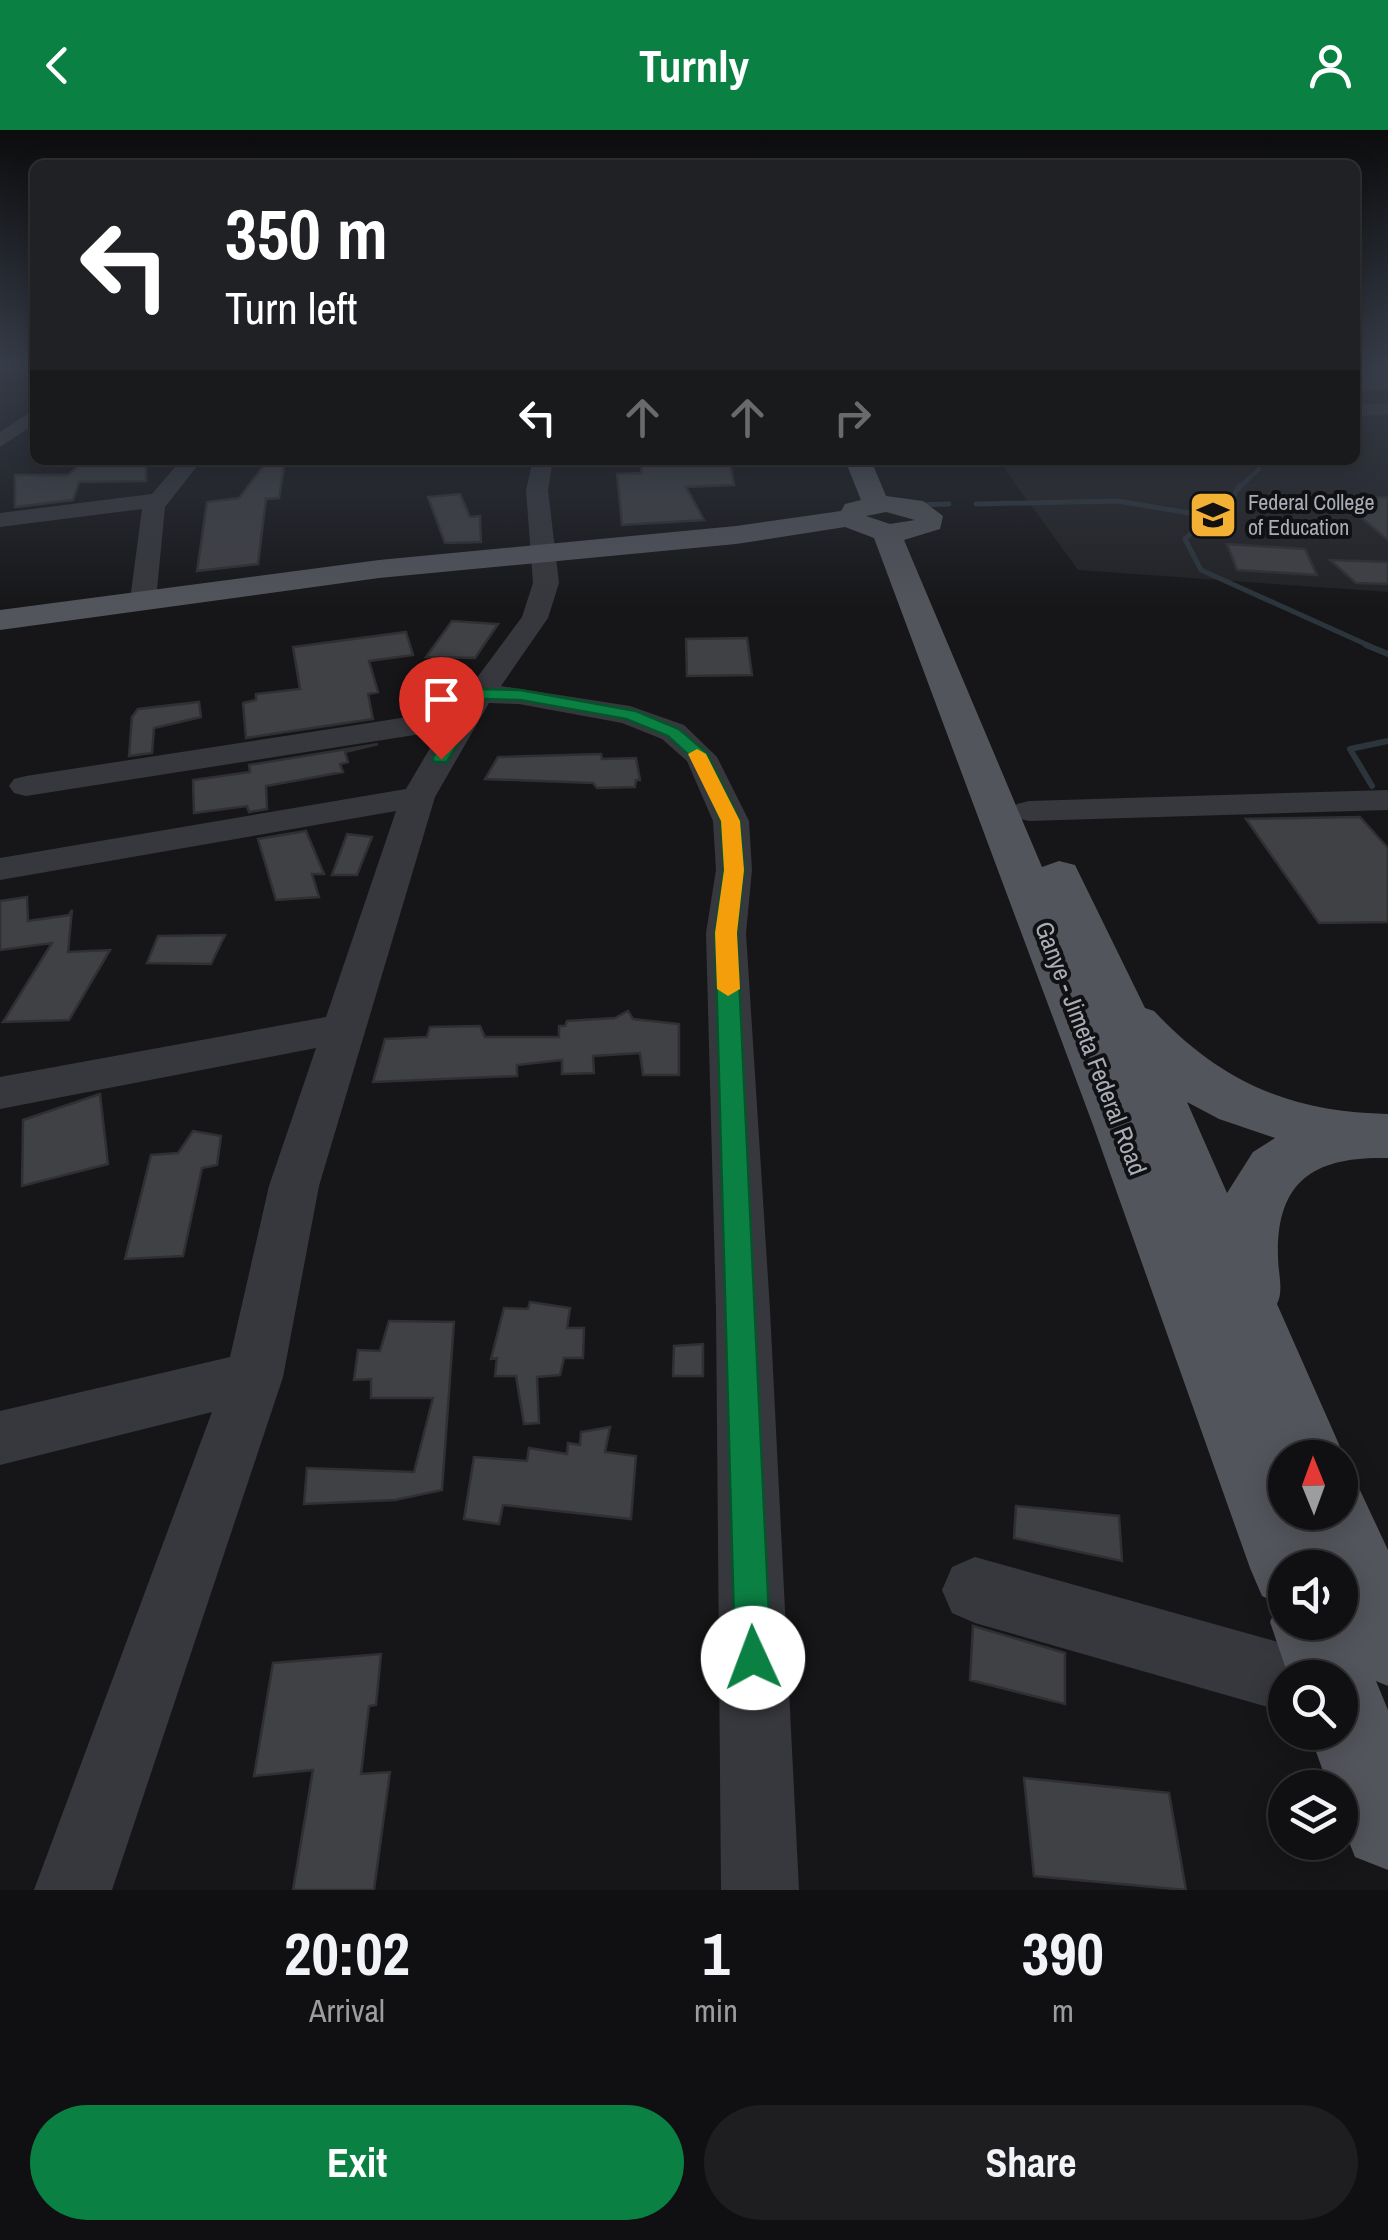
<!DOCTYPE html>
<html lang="en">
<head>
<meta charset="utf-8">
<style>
  :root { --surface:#101012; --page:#1e1e20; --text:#f1f3f6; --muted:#9c9d9f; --line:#303032; --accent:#0b8043 }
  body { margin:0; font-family:"Archivo Narrow",sans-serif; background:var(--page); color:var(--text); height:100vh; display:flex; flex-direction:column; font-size:38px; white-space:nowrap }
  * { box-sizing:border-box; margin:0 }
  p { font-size:32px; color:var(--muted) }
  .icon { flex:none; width:55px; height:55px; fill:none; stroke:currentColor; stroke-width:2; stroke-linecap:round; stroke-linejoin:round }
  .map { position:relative; height:1760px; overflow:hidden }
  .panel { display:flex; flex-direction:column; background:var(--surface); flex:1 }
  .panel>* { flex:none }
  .top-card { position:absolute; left:30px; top:30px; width:1330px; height:305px; border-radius:15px; box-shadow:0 5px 25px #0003,0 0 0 2px var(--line); background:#202124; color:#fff; overflow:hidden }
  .needle { width:65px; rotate:359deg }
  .tools { position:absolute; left:1268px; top:1310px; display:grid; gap:20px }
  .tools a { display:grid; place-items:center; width:90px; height:90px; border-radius:50%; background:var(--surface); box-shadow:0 5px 25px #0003,0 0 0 2px var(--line); font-size:50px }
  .pin { position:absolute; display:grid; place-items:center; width:85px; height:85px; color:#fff; margin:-102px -42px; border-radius:50% 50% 50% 0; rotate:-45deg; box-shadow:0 0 10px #0007 }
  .pin .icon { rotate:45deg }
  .me { position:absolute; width:110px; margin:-55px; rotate:358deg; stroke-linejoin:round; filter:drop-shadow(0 0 8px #0008) }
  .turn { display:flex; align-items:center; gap:35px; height:210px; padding:0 30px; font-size:45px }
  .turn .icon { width:130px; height:130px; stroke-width:2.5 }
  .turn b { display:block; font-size:70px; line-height:85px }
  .lanes { display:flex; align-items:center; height:95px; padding:0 30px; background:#0003; justify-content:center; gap:50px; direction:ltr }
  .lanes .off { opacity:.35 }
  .eta { display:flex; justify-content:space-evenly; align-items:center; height:170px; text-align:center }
  .eta b { font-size:60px; font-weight:700; line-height:70px }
  .action { display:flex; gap:20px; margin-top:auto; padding:20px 30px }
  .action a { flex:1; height:115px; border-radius:60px; background:var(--accent); color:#fff; font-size:40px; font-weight:700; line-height:115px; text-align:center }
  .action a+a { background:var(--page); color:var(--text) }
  header { display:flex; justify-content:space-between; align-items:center; height:130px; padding:0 30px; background:var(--accent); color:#fff; font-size:45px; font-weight:700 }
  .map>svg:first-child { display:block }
  .built { fill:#222225 }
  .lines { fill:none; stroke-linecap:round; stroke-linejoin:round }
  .stream-far2 { stroke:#2c353c; stroke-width:4 }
  .stream-far1 { stroke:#2c353c; stroke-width:5 }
  .stream { stroke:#2c353c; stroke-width:6 }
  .building { fill:#404145; stroke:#303034; stroke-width:2.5 }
  .minor { fill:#37383d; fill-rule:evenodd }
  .major { fill:#53555c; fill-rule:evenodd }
  .route { fill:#0b8043; stroke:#07532c; stroke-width:2.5 }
  .slow { fill:#f59e0b }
  .labels { text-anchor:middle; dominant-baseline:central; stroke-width:8; stroke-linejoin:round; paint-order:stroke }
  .far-poi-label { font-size:22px; fill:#a8adb8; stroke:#111113; text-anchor:start }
  .street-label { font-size:25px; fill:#a8adb8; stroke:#111113 }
</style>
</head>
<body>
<header><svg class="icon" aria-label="back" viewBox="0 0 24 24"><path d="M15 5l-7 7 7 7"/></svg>Turnly<svg class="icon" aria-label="person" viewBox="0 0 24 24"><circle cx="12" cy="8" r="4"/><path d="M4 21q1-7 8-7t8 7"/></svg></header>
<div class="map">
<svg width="1388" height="1760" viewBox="0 0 1388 1760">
  <rect width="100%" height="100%" fill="#161618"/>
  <path class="built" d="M1355,234H1388V462L1078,440L998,330H1355Z"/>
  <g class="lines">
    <path class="stream-far2" d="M1238,359L1259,339L1256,331L1249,330"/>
    <path class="stream-far1" d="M1240,356L1230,371L1185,409L1201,440L1372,517
      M976,374L1117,371L1208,386
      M918,375L949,374"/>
    <path class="stream" d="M1366,515L1388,524
      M1372,656L1350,619L1388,611"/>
  </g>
  <path class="building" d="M1355,234H1388V260L1355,261Z
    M85,330H146V351L79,352L73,370L15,377V345H68Z
    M268,330H285L279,368L266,369L258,434L197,441L207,372L239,368Z
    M643,330L730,333L734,355L686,357L704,390L622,395L617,344L641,343Z
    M460,364L470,387L480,386L481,412L445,413L428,367Z
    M1336,367H1388V410Z
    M1227,414L1305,419L1317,445L1237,440Z
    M1330,430L1388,432V454L1356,453Z
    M452,491L498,494L475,528L426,527Z
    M406,502L413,525L369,531L378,562L368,564L373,589L246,608L243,573L256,570V564L300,559L293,517Z
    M747,508L752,545L687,546L686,509Z
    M199,572L201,587L154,598L152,623L129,626L132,587L138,579Z
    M378,614L345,622L348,632L340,634L343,642L266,656L267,679L249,682L247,676L194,683L193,650L250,642L249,635Z
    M601,624L602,629L636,628L640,650H636L635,657L597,658L593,653L485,649L498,627Z
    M1360,687L1388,718V792L1319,793L1246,689Z
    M306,701L324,744H312L319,767L276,770L258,709Z
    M347,704L372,707L357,745H332Z
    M27,767L28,791L69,785L72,780L68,822L110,820L69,890L3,892L52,813L0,820V771Z
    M225,805L211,834L147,833L158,806Z
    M628,881L633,889L679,894V945H643L640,923L593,926L594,943L562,944V930L517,935V946L373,952L385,909L427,907L430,897L480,896L485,907H559V896H565L567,891L615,888Z
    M100,964L108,1034L22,1056L23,990Z
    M193,1001L221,1006L217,1035L202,1038L183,1126L125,1129L151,1025L178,1023Z
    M530,1172L570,1178L567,1198H584L583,1228H564L560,1245L537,1247L539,1293L524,1294L516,1246H495L497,1228L491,1229L504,1178L528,1179Z
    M389,1191L454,1192L442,1360L395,1370L304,1374L307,1338L414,1342L433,1268H371V1249L354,1250L358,1220L380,1221Z
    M703,1214V1246H673L674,1216Z
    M610,1297L605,1322L636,1326L631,1389L503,1375L499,1394L464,1389L474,1327L527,1331L529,1318L567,1324L568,1313L580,1315L581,1302Z
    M1016,1376L1119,1386L1122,1431L1014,1408Z
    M973,1496L1065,1523V1574L970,1550Z
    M381,1524L376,1575L369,1576L361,1644L390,1642L374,1760H293L313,1640L254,1646L273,1533Z
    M1024,1648L1169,1663L1186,1760L1034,1746Z"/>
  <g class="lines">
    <path class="minor" d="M1388,273V285L1355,286V274Z
      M35,279V294L0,317V302Z
      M181,330H202L165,377L156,470L152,476L143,478L130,470L142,379L0,397V383L152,364Z
      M533,330H553L548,360L559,453L548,488L501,556L630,576L684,595L717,627L749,691L752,740L746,803L770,1180L799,1760H721L716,1180L706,803L716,740L713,691L687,631L662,609L622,593L519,574L489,573L435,667L319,1056L283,1247L112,1760H34L212,1282L0,1335V1281L230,1227L269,1056L316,918L0,979V947L326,887L396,681L0,750V728L406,659L440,601L26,666L14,663L9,656L14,649L26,646L453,580L522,487L533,453L526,360Z
      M1388,660V680L1029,691L1017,688L1012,681L1017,674L1029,671Z
      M975,1427L1285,1514L1309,1524L1319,1548H1285V1582L975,1493L952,1483L942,1460L952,1437Z"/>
    <path class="major" d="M845,330H871L886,366L923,371L943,386L940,399L904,410L1042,737L1059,731L1075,735L1145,878L1154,881C1221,952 1290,982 1388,984V1028C1315,1026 1276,1050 1278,1127C1278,1143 1284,1160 1277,1174L1345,1328L1340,1340V1328H1285V1382H1340V1348L1358,1356L1388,1420V1556L1376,1551L1388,1580V1740L1355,1727L1340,1689V1658H1329L1309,1602H1340V1548H1289L1270,1492L1278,1473L1262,1466L1250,1438L1093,995L874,408L845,397L736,414L379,448L0,500V480L379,430L736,396L841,381L845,374L861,370ZM886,382L915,390L890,394L866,386ZM1187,972L1219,989L1275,1008L1253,1022L1227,1063ZM1285,1438H1340V1492H1285Z"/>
  </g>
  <linearGradient id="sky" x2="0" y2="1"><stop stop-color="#0c0c0d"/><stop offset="0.49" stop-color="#363c48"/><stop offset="1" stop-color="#363c48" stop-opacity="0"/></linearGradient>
  <rect width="1388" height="480" fill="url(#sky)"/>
  <path class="route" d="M478,559L520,560L636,581L679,599L707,623L740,691L744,740L737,803L771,1528L766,1541L753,1546L740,1541L735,1528L715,803L724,740L721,691L693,629L668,606L626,589L520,570L484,569L447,632H435L432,629L470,564Z"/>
  <path class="slow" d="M697,619L706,624L740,691L744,740L737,803L740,859L728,866L717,859L715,803L724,740L721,691L688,624Z"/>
  <defs>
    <g id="school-square" transform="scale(2.5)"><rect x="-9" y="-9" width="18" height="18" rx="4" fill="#f2b134" stroke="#111113"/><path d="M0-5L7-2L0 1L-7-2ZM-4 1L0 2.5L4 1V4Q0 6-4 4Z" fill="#111"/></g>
  </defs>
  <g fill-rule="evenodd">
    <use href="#school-square" x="1213" y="385"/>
  </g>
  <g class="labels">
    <g class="far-poi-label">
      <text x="1248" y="372">Federal College<tspan x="1248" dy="25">of Education</tspan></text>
    </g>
    <g class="street-label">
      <text transform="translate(1091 918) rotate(69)">Ganye - Jimeta Federal Road</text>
    </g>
  </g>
</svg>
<div class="tools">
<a><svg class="needle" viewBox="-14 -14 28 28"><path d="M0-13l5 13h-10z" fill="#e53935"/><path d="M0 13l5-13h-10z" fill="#9c9d9f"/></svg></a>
<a><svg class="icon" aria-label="sound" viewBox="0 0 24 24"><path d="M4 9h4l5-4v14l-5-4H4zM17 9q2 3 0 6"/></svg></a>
<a><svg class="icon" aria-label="search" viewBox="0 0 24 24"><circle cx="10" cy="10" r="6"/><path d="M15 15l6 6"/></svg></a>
<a><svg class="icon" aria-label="layers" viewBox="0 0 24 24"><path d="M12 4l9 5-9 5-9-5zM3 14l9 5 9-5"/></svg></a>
</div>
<div class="pin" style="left:441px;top:629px;background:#d93025"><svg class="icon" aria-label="arrive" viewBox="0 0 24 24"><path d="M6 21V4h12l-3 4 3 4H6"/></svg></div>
<svg class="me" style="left:753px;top:1528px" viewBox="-20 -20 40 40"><circle r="19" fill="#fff"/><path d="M0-13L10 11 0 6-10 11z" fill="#0b8043"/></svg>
<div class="top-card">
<div class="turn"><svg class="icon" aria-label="left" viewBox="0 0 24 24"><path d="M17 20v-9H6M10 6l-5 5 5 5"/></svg><div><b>350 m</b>Turn left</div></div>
<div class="lanes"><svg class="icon" aria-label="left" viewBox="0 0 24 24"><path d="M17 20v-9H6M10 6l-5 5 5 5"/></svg><svg class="icon off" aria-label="ahead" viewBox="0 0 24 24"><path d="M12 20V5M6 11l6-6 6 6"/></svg><svg class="icon off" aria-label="ahead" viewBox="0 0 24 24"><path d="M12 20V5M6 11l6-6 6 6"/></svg><svg class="icon off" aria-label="right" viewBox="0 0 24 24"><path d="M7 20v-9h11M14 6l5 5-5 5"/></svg></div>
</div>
</div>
<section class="panel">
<div class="eta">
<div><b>20:02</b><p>Arrival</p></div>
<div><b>1</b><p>min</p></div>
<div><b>390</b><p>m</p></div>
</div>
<div class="action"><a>Exit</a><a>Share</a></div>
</section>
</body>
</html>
